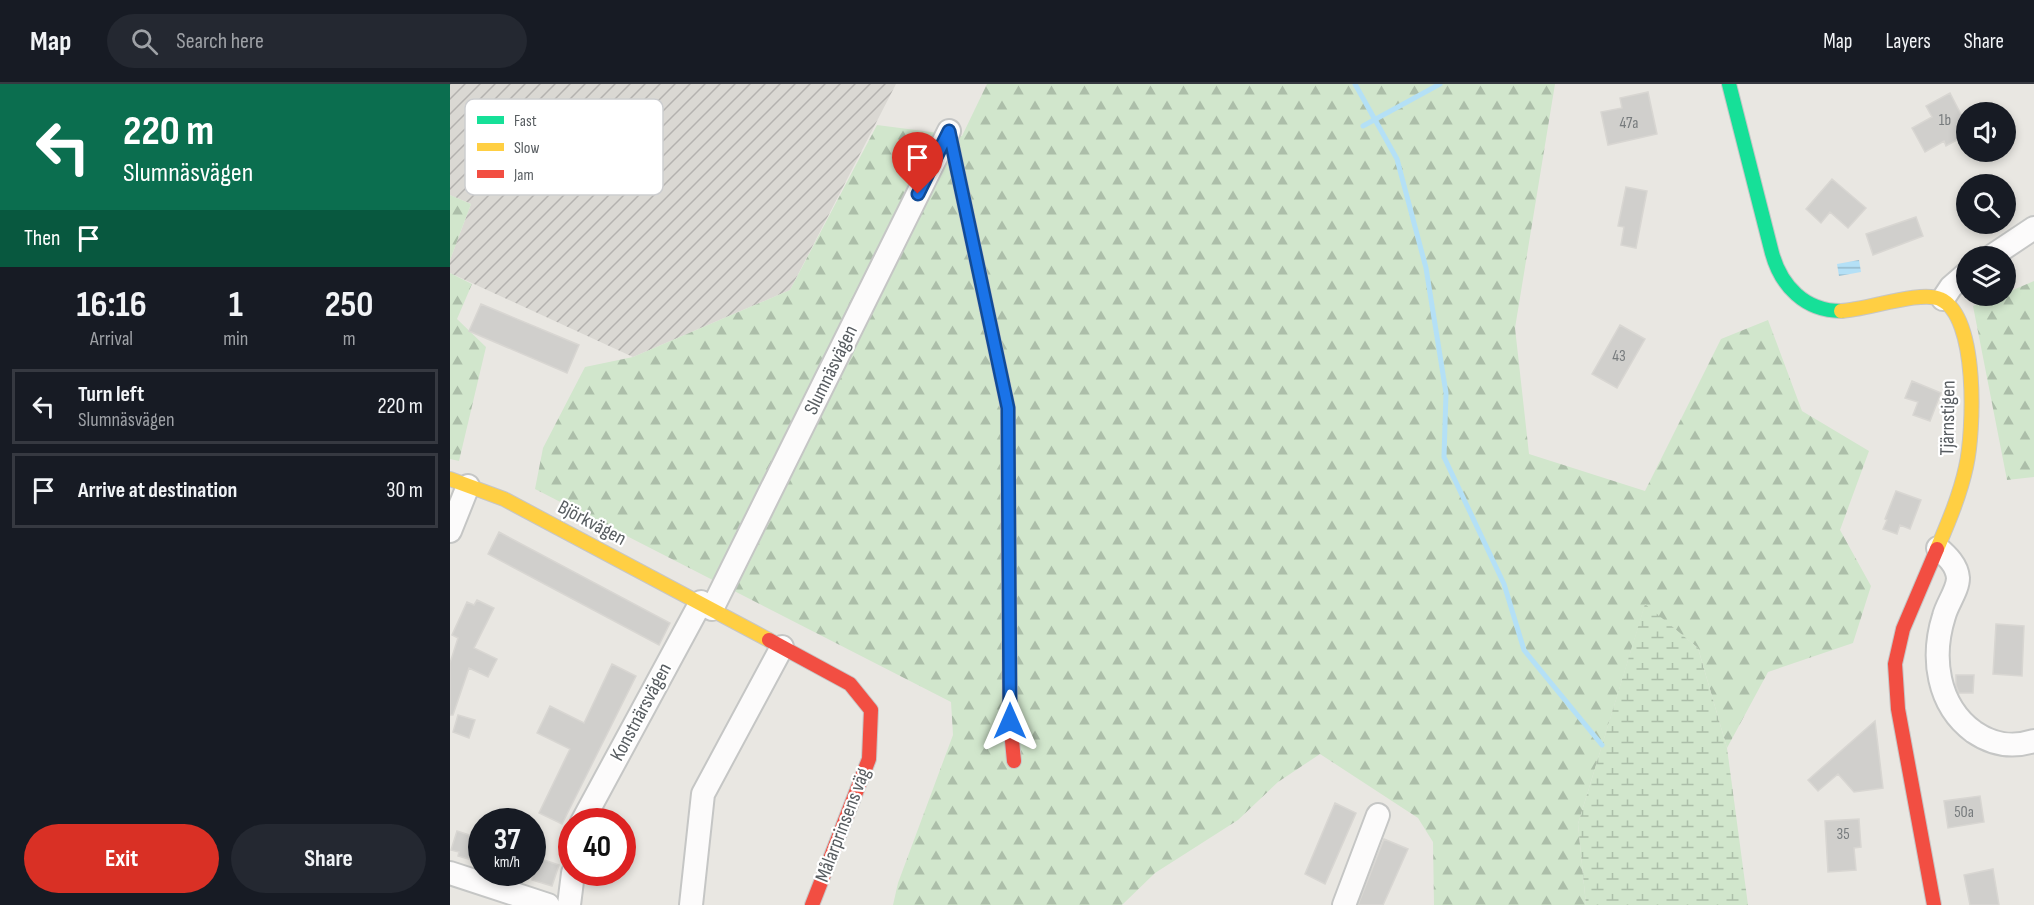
<!DOCTYPE html>
<html lang="en">
<head>
<meta charset="utf-8">
<style>
  :root { --surface:#171b24; --page:#242831; --text:#f1f3f6; --muted:#9ea1a6; --line:#363941; --accent:#d93025 }
  body { margin:0; font-family:"Sofia Sans Condensed",sans-serif; background:var(--page); color:var(--text); height:100vh; display:flex; flex-direction:column; font-size:22px; white-space:nowrap }
  * { box-sizing:border-box; margin:0 }
  p { font-size:20px; color:var(--muted) }
  .icon { flex:none; width:33px; height:33px; fill:none; stroke:currentColor; stroke-width:2; stroke-linecap:round; stroke-linejoin:round }
  .map { position:relative; flex:1; overflow:hidden }
  .side { display:flex; flex-direction:column; background:var(--surface); width:450px }
  .side>* { flex:none }
  .guide { background:#0b6e4f; color:#fff; overflow:hidden }
  .fabs { position:absolute; left:1506px; top:18px; display:grid; gap:12px }
  .fabs a { display:grid; place-items:center; width:60px; height:60px; border-radius:50%; background:var(--surface); box-shadow:0 3px 9px #0003; font-size:30px }
  .speed { position:absolute; left:18px; top:724px; display:flex; gap:12px; font-size:30px; font-weight:700; text-align:center }
  .speed>* { display:grid; place-content:center; width:78px; height:78px; border-radius:50%; background:var(--surface); box-shadow:0 3px 9px #0003; line-height:1 }
  .speed small { font-size:15px; font-weight:400 }
  .speed .limit { border:9px solid #d22; background:#fff; color:#111 }
  .pin { position:absolute; display:grid; place-items:center; width:51px; height:51px; color:#fff; margin:-62px -26px; border-radius:50% 50% 50% 0; rotate:-45deg; box-shadow:0 0 6px #0007 }
  .pin .icon { rotate:45deg }
  .me { position:absolute; width:66px; margin:-33px; rotate:0deg; stroke-linejoin:round; filter:drop-shadow(0 0 4px #0008) }
  .turn { display:flex; align-items:center; gap:21px; height:126px; padding:0 24px; font-size:27px }
  .turn .icon { width:78px; height:78px; stroke-width:2.5 }
  .turn b { display:block; font-size:42px; line-height:51px }
  .then { display:flex; align-items:center; height:57px; padding:0 24px; background:#0003; gap:12px; font-size:22px }
  .eta { display:flex; justify-content:space-evenly; align-items:center; height:102px; text-align:center }
  .eta b { font-size:36px; font-weight:700; line-height:42px }
  .action { display:flex; gap:12px; margin-top:auto; padding:12px 24px }
  .action a { flex:1; height:69px; border-radius:36px; background:var(--accent); color:#fff; font-size:24px; font-weight:700; line-height:69px; text-align:center }
  .action a+a { background:var(--page); color:var(--text) }
  ul { padding:0; list-style:none }
  li { display:flex; align-items:center; gap:18px; height:75px; margin:0 12px 9px; padding:0 12px; border:3px solid var(--line); border-radius:0px }
  li div { flex:1 }
  li b { display:block; font-size:22px }
  li em { font-style:normal }
  header { display:flex; align-items:center; gap:36px; box-sizing:border-box; height:84px; padding:0 30px; background:var(--surface); border-bottom:2px solid var(--line) }
  header strong { font-size:28px }
  nav { display:flex; gap:33px; margin-inline-start:auto; font-size:21px }
  .search { width:420px; height:54px; background:var(--page); display:flex; align-items:center; gap:15px; box-sizing:border-box; padding:0 21px; border-radius:33px; color:var(--muted); font-size:22px }
  main { display:flex; flex:1; min-height:0 }
  .map>svg:first-child { display:block }
  .industrial { fill:url(#industrial-furrows) }
  .forest { fill:url(#forest-firs) }
  .wetland { fill:url(#wetland-marsh) }
  .water { fill:url(#water-rules) }
  .lines { fill:none; stroke-linecap:round; stroke-linejoin:round }
  .stream { stroke:#b4e0f6; stroke-width:5 }
  .building { fill:#d0cfcc; stroke:#d8d6d2; stroke-width:1.5 }
  .street-casing { stroke:#c5c6c5; stroke-width:26 }
  .fast-casing { stroke:#c6c6c6; stroke-width:16 }
  .slow-casing { stroke:#c6c6c6; stroke-width:16 }
  .jam-casing { stroke:#c6c6c6; stroke-width:16 }
  .street { stroke:#fcfbfb; stroke-width:22 }
  .fast { stroke:#16e098; stroke-width:14 }
  .slow { stroke:#ffcf43; stroke-width:14 }
  .jam { stroke:#f24e42; stroke-width:14 }
  .route-casing { stroke:#114b97; stroke-width:15 }
  .route { stroke:#1a73e8; stroke-width:10 }
  .labels { text-anchor:middle; dominant-baseline:central; stroke-width:4.5; stroke-linejoin:round; paint-order:stroke }
  .number-label { font-size:16px; fill:#777b7d }
  .street-label { font-size:20px; fill:#585d61; stroke:#fff }
  .key { fill:#fff; stroke:#cdced0; stroke-width:1.5 }
  .key-label { font-size:16px; fill:#585d61 }
</style>
</head>
<body>
<header>
<strong>Map</strong>
<div class="search"><svg class="icon" aria-label="search" viewBox="0 0 24 24"><circle cx="10" cy="10" r="6"/><path d="M15 15l6 6"/></svg>Search here</div>
<nav><a>Map</a><a>Layers</a><a>Share</a></nav>
</header>
<main>
<section class="side">
<div class="guide">
<div class="turn"><svg class="icon" aria-label="left" viewBox="0 0 24 24"><path d="M17 20v-9H6M10 6l-5 5 5 5"/></svg><div><b>220 m</b>Slumnäsvägen</div></div>
<div class="then">Then<svg class="icon" aria-label="arrive" viewBox="0 0 24 24"><path d="M6 21V4h12l-3 4 3 4H6"/></svg></div>
</div>
<div class="eta">
<div><b>16:16</b><p>Arrival</p></div>
<div><b>1</b><p>min</p></div>
<div><b>250</b><p>m</p></div>
</div>
<ul>
<li><svg class="icon" aria-label="left" viewBox="0 0 24 24"><path d="M17 20v-9H6M10 6l-5 5 5 5"/></svg><div><b>Turn left</b><p>Slumnäsvägen</p></div><em>220 m</em></li>
<li><svg class="icon" aria-label="arrive" viewBox="0 0 24 24"><path d="M6 21V4h12l-3 4 3 4H6"/></svg><div><b>Arrive at destination</b></div><em>30 m</em></li>
</ul>
<div class="action"><a>Exit</a><a>Share</a></div>
</section>
<div class="map">
<svg width="1584" height="821" viewBox="0 0 1584 821">
  <defs>
    <pattern id="industrial-furrows" width="10" height="10" patternUnits="userSpaceOnUse" patternTransform="scale(1.5)"><rect width="10" height="10" fill="#dad8d3"/><path d="M-1 1l2-2M0 10L10 0M9 11l2-2" fill="none" stroke="#b4b2af"/></pattern>
    <pattern id="forest-firs" width="22" height="20" patternUnits="userSpaceOnUse" patternTransform="scale(1.5)"><rect width="22" height="20" fill="#d1e6cc"/><path d="M5 1l3.5 6h-7zM16 11l3.5 6h-7z" fill="#acbea9"/></pattern>
    <pattern id="wetland-marsh" width="20" height="14" patternUnits="userSpaceOnUse" patternTransform="scale(1.5)"><rect width="20" height="14" fill="#d1e6cc"/><path d="M1 5h8M5 5V1M11 12h8M15 12V8" fill="none" stroke="#acbea9"/></pattern>
    <pattern id="water-rules" width="6" height="5" patternUnits="userSpaceOnUse" patternTransform="scale(1.5)"><rect width="6" height="5" fill="#b4e0f6"/><path d="M0 2.5h6" fill="none" stroke="#95b9cb"/></pattern>
  </defs>
  <rect width="100%" height="100%" fill="#e9e7e2"/>
  <path class="industrial" d="M0,0H446L340,206L183,273L0,189V176L21,120L0,111Z"/>
  <path class="forest" d="M537,0H1105L1065,244L1079,370L1195,407L1271,255L1318,236L1352,327L1419,367L1390,446L1421,502L1403,559L1318,588L1277,664L1248,564L1195,521L1128,740L1136,821H984L983,758L968,734L870,670L828,698L788,736L705,789L672,821H443L448,799L503,651L501,618L85,405L93,364L135,283L183,273L340,206L427,41L512,52Z
    M0,111L21,120L0,176Z
    M0,189L22,200L7,235L36,263L9,377L0,375Z
    M1584,197V393L1557,396L1523,222L1549,212H1556V209Z"/>
  <path class="wetland" d="M1195,520L1248,564L1277,664L1298,821H1136L1128,740Z"/>
  <path class="water" d="M1409,176L1411,188L1389,192L1387,180Z"/>
  <g class="lines">
    <path class="stream" d="M905,0L947,75L976,184L996,309L994,373L1054,500L1074,566L1152,661
      M913,42L990,0"/>
  </g>
  <path class="building" d="M1198,8L1207,50L1158,61L1151,28L1172,24L1170,14Z
    M1500,9L1516,40V51L1496,62L1494,57L1475,68L1462,44L1482,33L1476,22Z
    M1382,95L1416,124L1398,144L1380,128L1371,139L1356,125Z
    M1176,103L1197,107L1186,164L1171,161L1174,143L1168,142Z
    M1466,133L1473,152L1423,171L1416,150Z
    M31,220L129,261L117,289L19,247Z
    M1170,241L1195,255L1167,304L1142,290Z
    M1462,297L1491,309L1480,337L1463,331L1468,318L1455,314Z
    M1446,407L1471,416L1460,445L1450,441L1447,450L1433,445L1437,436L1435,435Z
    M49,448L220,539L209,561L38,470Z
    M27,516L44,524L24,564L47,575L38,593L19,584L3,631H0V579L8,554L2,551L17,518L24,521Z
    M1546,540L1574,542L1572,592L1543,590Z
    M162,580L186,592L112,740L89,729L120,665L87,649L100,622L134,639Z
    M1506,591H1524L1523,609H1509L1506,601Z
    M8,631L25,636L19,654L3,648Z
    M1425,637L1433,704L1404,708L1388,690L1368,707L1358,696Z
    M1530,712L1534,738L1498,744L1494,717Z
    M885,719L906,729L875,800L855,790Z
    M1409,735L1411,763L1404,764L1406,786L1378,788L1375,737Z
    M7,747L32,755V779L8,772L9,768L1,766Z
    M934,755L958,765L933,821H908Z
    M82,772L109,781L102,802L82,796Z
    M1543,785L1549,821H1520L1514,791Z"/>
  <g class="lines">
    <g class="street-casing">
      <path id="street" d="M1542,172L1584,144
        M1493,215L1501,203L1516,190
        M0,447L18,402
        M1488,464C1497,472 1507,481 1508,494C1508,506 1497,520 1494,532C1481,573 1487,621 1524,648C1543,661 1562,664 1584,657
        M262,525L499,47
        M132,738L251,518
        M0,789L98,821
        M119,821L123,789
        M241,821L253,710L332,563
        M894,821L928,731"/>
    </g>
    <g class="fast-casing">
      <path id="fast" d="M1279,0L1322,169C1331,202 1355,227 1391,227"/>
    </g>
    <g class="slow-casing">
      <path id="slow" d="M499,47L558,324V363
        M1391,227C1416,226 1471,206 1490,215C1529,232 1524,348 1516,383C1510,411 1498,439 1487,465
        M0,395L54,415L319,556"/>
    </g>
    <g class="jam-casing">
      <path id="jam" d="M558,363L560,637L564,677
        M319,556L400,600L421,626L419,675L362,821
        M1484,821L1448,625L1445,580L1453,545L1487,465"/>
    </g>
    <use href="#street" class="street"/>
    <use href="#fast" class="fast"/>
    <use href="#slow" class="slow"/>
    <use href="#jam" class="jam"/>
  </g>
  <g class="lines">
    <g class="route-casing">
      <path id="route" d="M468,110L499,47L558,324L560,637"/>
    </g>
    <use href="#route" class="route"/>
  </g>
  <g class="labels">
    <g class="number-label">
      <text x="1495" y="36">1b</text>
      <text x="1179" y="39">47a</text>
      <text x="1169" y="272">43</text>
      <text x="1514" y="728">50a</text>
      <text x="1393" y="750">35</text>
    </g>
    <g class="street-label">
      <text transform="translate(381 286) rotate(-64)">Slumnäsvägen</text>
      <text transform="translate(1498 334) rotate(-89)">Tjärnstigen</text>
      <text transform="translate(142 439) rotate(28)">Björkvägen</text>
      <text transform="translate(191 628) rotate(-62)">Konstnärsvägen</text>
      <text transform="translate(393 741) rotate(-69)">Målarprinsens väg</text>
    </g>
  </g>
  <rect x="15" y="15" width="198" height="96" rx="9" class="key"/>
  <rect x="27" y="32" width="27" height="8" fill="#16e098"/>
  <rect x="27" y="59" width="27" height="8" fill="#ffcf43"/>
  <rect x="27" y="86" width="27" height="8" fill="#f24e42"/>
  <g class="key-label">
    <text x="64" y="42">Fast</text>
    <text x="64" y="69">Slow</text>
    <text x="64" y="96">Jam</text>
  </g>
</svg>
<div class="fabs">
<a><svg class="icon" aria-label="sound" viewBox="0 0 24 24"><path d="M4 9h4l5-4v14l-5-4H4zM17 9q2 3 0 6"/></svg></a>
<a><svg class="icon" aria-label="search" viewBox="0 0 24 24"><circle cx="10" cy="10" r="6"/><path d="M15 15l6 6"/></svg></a>
<a><svg class="icon" aria-label="layers" viewBox="0 0 24 24"><path d="M12 4l9 5-9 5-9-5zM3 14l9 5 9-5"/></svg></a>
</div>
<div class="speed"><div>37<small>km/h</small></div><div class="limit">40</div></div>
<div class="pin" style="left:468px;top:110px;background:#d93025"><svg class="icon" aria-label="arrive" viewBox="0 0 24 24"><path d="M6 21V4h12l-3 4 3 4H6"/></svg></div>
<svg class="me" style="left:560px;top:637px" viewBox="-20 -20 40 40"><path d="M0-17L14 15 0 8-14 15z" fill="#1a73e8" stroke="#fff" stroke-width="4"/></svg>
</div>
</main>
</body>
</html>
